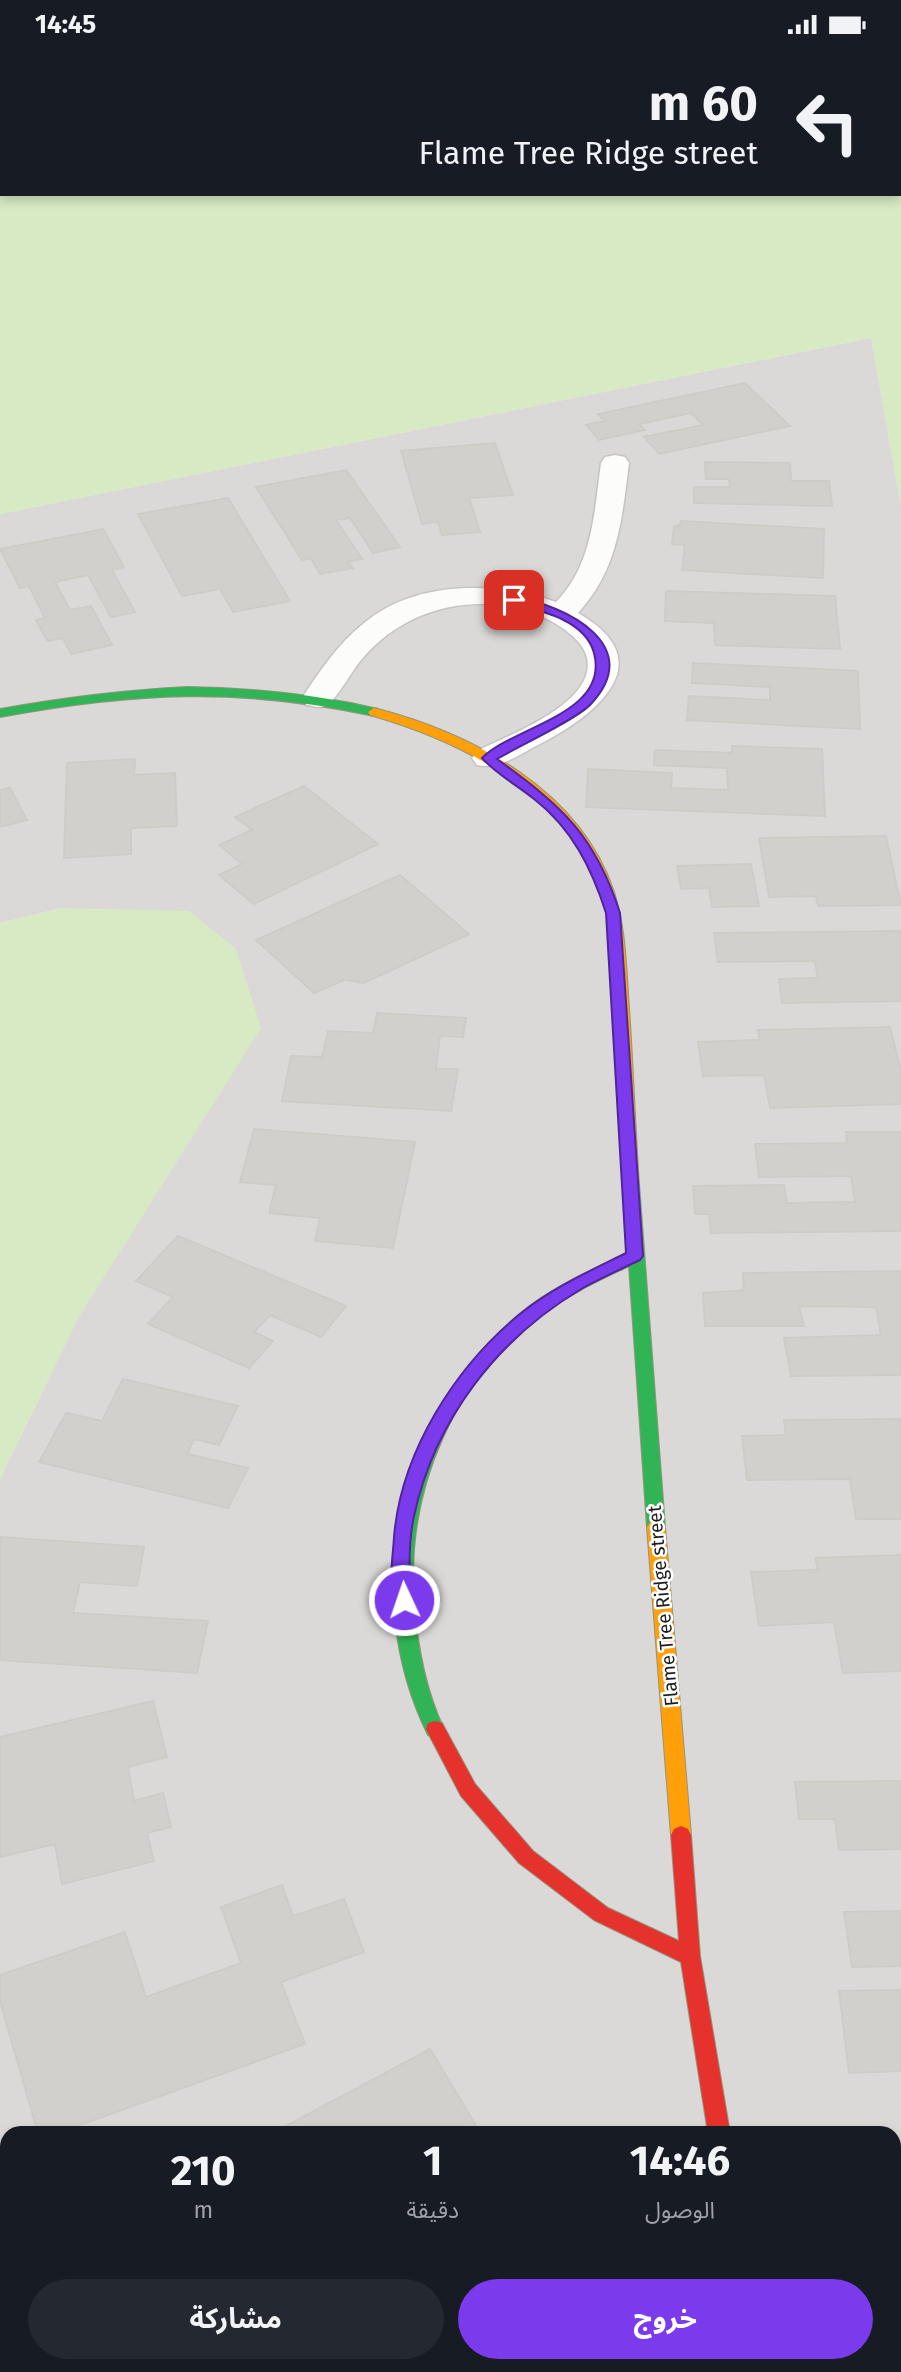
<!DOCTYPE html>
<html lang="ar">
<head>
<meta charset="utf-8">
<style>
  :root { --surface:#171b24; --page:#242831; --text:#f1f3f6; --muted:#9ea1a6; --accent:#7c3aed }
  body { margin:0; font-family:"Fira Sans","Noto Sans Arabic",sans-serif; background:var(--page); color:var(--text); direction:rtl; height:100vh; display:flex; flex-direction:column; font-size:26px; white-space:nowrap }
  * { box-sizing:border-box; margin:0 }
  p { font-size:23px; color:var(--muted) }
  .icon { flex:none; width:38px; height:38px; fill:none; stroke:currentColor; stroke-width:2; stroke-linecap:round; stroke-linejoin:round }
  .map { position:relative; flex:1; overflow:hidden; direction:ltr }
  .drawer { position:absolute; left:0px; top:2077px; width:901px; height:247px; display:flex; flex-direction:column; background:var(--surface); border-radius:21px 21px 0 0; box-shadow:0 4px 10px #0003; direction:rtl }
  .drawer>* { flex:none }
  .banner { position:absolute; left:0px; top:0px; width:901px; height:147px; box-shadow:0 4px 10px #0003; direction:rtl; background:#171b24; color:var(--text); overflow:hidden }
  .pin { position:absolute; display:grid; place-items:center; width:60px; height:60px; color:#fff; margin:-30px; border-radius:14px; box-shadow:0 4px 10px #0006 }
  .me { position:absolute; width:77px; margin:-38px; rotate:357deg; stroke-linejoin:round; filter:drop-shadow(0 0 5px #0008) }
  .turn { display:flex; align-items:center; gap:24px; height:147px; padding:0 28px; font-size:32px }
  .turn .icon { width:91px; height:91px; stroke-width:2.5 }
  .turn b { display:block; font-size:49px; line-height:60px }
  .eta { display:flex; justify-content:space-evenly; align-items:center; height:119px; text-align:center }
  .eta b { font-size:42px; font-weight:700; line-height:49px }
  .primary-button { display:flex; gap:14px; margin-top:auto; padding:14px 28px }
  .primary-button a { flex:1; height:80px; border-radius:42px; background:var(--accent); color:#fff; font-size:28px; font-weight:700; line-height:80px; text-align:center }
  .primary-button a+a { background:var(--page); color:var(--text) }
  .status { display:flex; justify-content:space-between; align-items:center; height:49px; padding:0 35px; background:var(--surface); direction:ltr }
  .status svg { height:19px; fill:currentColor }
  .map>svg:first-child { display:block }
  .residential { fill:#dbd9d7 }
  .grass { fill:#d7eac3 }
  .building { fill:#d2d0cd; stroke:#cfccc7; stroke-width:2 }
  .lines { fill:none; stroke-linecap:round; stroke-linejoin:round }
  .street-casing { stroke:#c4c4c2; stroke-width:3 }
  .fast-casing { stroke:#93967e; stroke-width:2 }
  .slow-casing { stroke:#93967e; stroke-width:2 }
  .jam-casing { stroke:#93967e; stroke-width:2 }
  .street { fill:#fcfcfb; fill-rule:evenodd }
  .fast { fill:#30b455; fill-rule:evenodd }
  .slow { fill:#ff9f0a; fill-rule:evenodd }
  .jam { fill:#e5322d; fill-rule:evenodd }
  .route { fill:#7c3aed; stroke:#51269a; stroke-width:2 }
  .labels { text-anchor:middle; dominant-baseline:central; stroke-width:5; stroke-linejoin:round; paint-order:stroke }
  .street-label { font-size:19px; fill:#1d1d1d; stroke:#fff }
</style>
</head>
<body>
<div class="status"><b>14:45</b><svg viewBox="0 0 49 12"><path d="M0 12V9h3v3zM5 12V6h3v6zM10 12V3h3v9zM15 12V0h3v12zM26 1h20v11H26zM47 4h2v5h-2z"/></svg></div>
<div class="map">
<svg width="901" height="2323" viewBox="0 0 901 2323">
  <rect width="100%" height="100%" fill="#eceae6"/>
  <path class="residential" d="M871,289L901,457V2323H21L18,2317H894V2084H7V2296L0,2283V1430L77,1271L61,859L0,874V465Z"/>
  <path class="grass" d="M64,0H901V457L871,289L0,465V6L2,145H900V2H44Z
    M61,859L189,862L236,900L261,979L77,1271L0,1430V874Z"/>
  <path class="building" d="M745,334L790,377L659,405L644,388L703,376L691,364L639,375L645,381L599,391L586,376L605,372L598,365Z
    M495,394L513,446L469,449L480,483L442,486L438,473L422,475L401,402Z
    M705,413L790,414L791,432H829L832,457L694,454V438H730L729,430H706Z
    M346,421L400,498L373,504L350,469L336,471L362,510L348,513L353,519L320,525L311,509L302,511L256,438Z
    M228,449L290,552L233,563L220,540L182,547L138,465Z
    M681,472L824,480L823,529L682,521L685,496L672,495L674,477L680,476Z
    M103,480L124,518L112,521L135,563L111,568L88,526L55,533L70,561L91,557L112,596L71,605L63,589L47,592L36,571L45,569L29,537L20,539L0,500Z
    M666,542L835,547L840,600L715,596L714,574L665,572Z
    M693,614L858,622L860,680L687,671L689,647L770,651V638L692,634Z
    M732,697L822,700L825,767L586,758L588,720L672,724L671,739L728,741L727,719L654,716L655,701L732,704Z
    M135,710L134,726L175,724L177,777L131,779V805L64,809L67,714Z
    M304,737L378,795L254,855L219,826L242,815L219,796L252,781L235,768Z
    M10,739L27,771L0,778V741Z
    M886,787L901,856L818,857L816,847L769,848L759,789Z
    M751,815L759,857L712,858L709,839L681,840L677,817Z
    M400,826L469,885L364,934L344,931L314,944L256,891Z
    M901,882V952L782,954L779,930L818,929L815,912L718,913L714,884Z
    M377,964L466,969L463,988L440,987L436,1020H458L451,1062L282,1052L291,1007L322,1008L328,982L373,984Z
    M890,978L901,1022V1055L770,1059L764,1026L703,1027L698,993L760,991L758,981Z
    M254,1080L415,1093L393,1199L315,1192L320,1169L269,1164L276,1136L240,1133Z
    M846,1083H901V1182L711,1184L709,1165H695L693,1137L784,1136L787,1154L855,1153L851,1127L759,1128L755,1095L847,1094Z
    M178,1187L346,1257L321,1288L270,1266L254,1283L273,1292L249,1319L148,1275L173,1248L136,1232Z
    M901,1222V1326L791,1327L784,1289L881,1286L876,1258L799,1257L804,1277H705L703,1244L744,1241L743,1224Z
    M123,1330L238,1357L219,1396L194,1390L187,1405L248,1419L228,1459L39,1413L66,1364L102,1372Z
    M901,1370V1470H856L850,1430L747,1431L742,1387L786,1386L784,1371Z
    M0,1488L144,1498L137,1537L80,1533L73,1564L208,1572L197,1624L0,1611Z
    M901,1506V1622L843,1624L834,1573L759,1577L751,1523L818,1521L815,1509Z
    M153,1652L167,1708L128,1718L134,1752L163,1744L171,1778L147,1784L154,1812L62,1835L55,1795L0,1808V1688Z
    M901,1732V1800L839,1801L835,1770H799L795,1733Z
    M282,1836L293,1867L344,1850L364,1903L281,1933L305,1995L58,2084H38L0,1952V1926L125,1883L146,1948L241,1914L221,1858Z
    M901,1862V1917L852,1918L844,1863Z
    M901,1941V2022L849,2024L839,1942Z
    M430,2000L478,2080L470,2084H273Z
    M901,2115V2155L894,2131V2116Z
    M901,2166V2225L894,2226V2167Z
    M365,2317H437L452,2323H358Z"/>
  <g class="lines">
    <g class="street-casing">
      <path id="street" d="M615,406L625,408L629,414C622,470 618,521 578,564C666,614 592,669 536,697C517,707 498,721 477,716L472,709L477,702C509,686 597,654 587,609C583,590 558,575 541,567C479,541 405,558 362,610C353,620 337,650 327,656C320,660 313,657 306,656L302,649C319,623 338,595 363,575C414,531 495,532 556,553C593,515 594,464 601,414L605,408Z
        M770,2317H828L830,2323H773Z"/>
    </g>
    <g class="fast-casing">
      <path id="fast" d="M187,638C252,639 315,645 378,660L380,663L374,667C239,638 135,643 0,668V660C62,649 124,641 187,638Z
        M631,1130L639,1135L665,1478L662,1483L656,1485L650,1483L647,1478L629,1217C600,1231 571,1244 545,1263C453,1330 406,1440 414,1551C417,1596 425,1640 444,1680L442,1686L435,1688L428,1686C357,1542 399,1364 522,1263C554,1237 591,1221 628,1204L623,1135Z"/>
    </g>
    <g class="slow-casing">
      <path id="slow" d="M374,659C472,684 580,741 614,843C626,880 626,920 629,959C633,1018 635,1076 639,1135L637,1139H625L623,1135C620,1075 617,1014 614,954C612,916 613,875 599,839C560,742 464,693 370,666L368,663Z
        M656,1471L662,1473L665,1478L691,1786L688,1792L681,1795L674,1792L671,1786L647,1478L650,1473Z"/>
    </g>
    <g class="jam-casing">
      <path id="jam" d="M435,1672L442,1674L475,1735L533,1802L608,1859L679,1892L671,1786L674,1780L681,1777L688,1780L691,1786L700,1907L730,2084H708L681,1913L594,1871L519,1814L461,1747L426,1680L428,1674Z"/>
    </g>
    <use href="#street" class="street"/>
    <use href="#fast" class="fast"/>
    <use href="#slow" class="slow"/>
    <use href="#jam" class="jam"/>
  </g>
  <path class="route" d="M514,548C566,556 647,597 590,656C575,671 519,697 497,710C562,757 595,786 620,864L643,1207L640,1211C621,1220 601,1229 583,1239C498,1289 435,1370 414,1467C410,1486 409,1511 410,1531C410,1540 414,1548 410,1556L404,1559L397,1556C387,1536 393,1509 394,1488C401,1403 455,1318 520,1265C552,1239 590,1222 626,1204L606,864C592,820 572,779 534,750C517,736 496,725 482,709C514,677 610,665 594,604C585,570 538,561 510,554V549Z"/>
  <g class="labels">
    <g class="street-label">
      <text transform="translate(663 1557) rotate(-95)">Flame Tree Ridge street</text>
    </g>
  </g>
</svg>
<div class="pin" style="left:514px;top:551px;background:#d93025"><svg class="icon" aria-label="arrive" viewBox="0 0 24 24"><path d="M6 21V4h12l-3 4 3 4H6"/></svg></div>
<svg class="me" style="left:404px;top:1551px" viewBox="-20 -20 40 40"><circle r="17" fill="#7c3aed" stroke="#fff" stroke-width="3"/><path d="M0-11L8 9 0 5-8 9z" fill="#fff"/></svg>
<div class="banner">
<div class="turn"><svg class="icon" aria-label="left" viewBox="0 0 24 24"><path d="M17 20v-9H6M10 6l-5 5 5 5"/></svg><div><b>60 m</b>Flame Tree Ridge street</div></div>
</div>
<section class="drawer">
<div class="eta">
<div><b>14:46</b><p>الوصول</p></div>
<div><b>1</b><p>دقيقة</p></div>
<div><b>210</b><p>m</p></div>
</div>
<div class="primary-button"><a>خروج</a><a>مشاركة</a></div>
</section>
</div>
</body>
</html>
